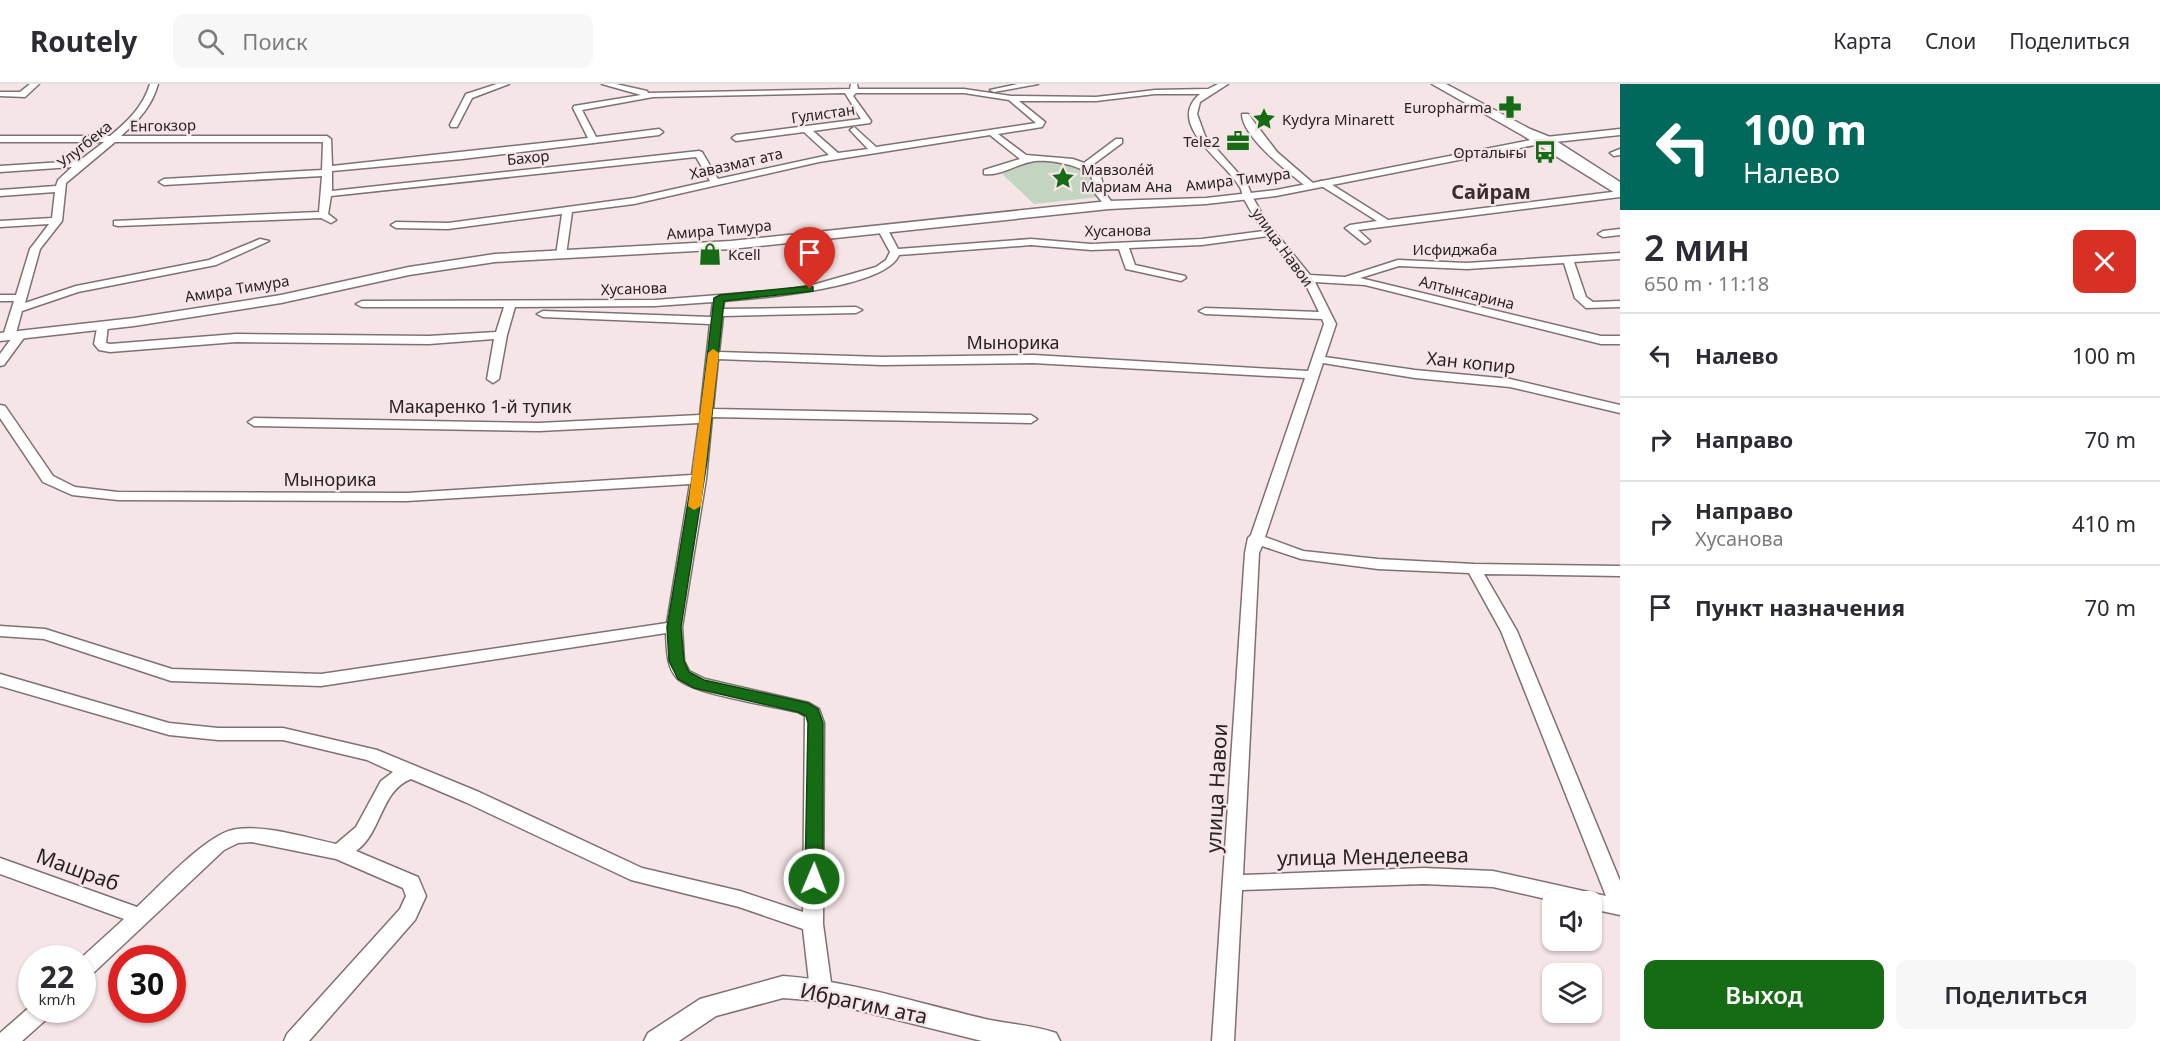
<!DOCTYPE html>
<html lang="ru">
<head>
<meta charset="utf-8">
<style>
  :root { --surface:#fff; --page:#f7f7f7; --text:#2b2b33; --muted:#7c7c81; --line:#e1e1e2; --accent:#166c15 }
  body { margin:0; font-family:"Noto Sans",sans-serif; background:var(--page); color:var(--text); height:100vh; display:flex; flex-direction:column; font-size:22px; white-space:nowrap }
  * { box-sizing:border-box; margin:0 }
  p { font-size:20px; color:var(--muted) }
  .icon { flex:none; width:33px; height:33px; fill:none; stroke:currentColor; stroke-width:2; stroke-linecap:round; stroke-linejoin:round }
  .map { position:relative; flex:1; overflow:hidden }
  .sheet { display:flex; flex-direction:column; background:var(--surface); width:540px }
  .sheet>* { flex:none }
  .banner { background:#00695c; color:#fff; overflow:hidden }
  .buttons { position:absolute; left:1542px; top:807px; display:grid; gap:12px }
  .buttons a { display:grid; place-items:center; width:60px; height:60px; border-radius:12px; background:var(--surface); box-shadow:0 2px 4px #0004; font-size:30px }
  .speed { position:absolute; left:18px; top:861px; display:flex; gap:12px; font-size:30px; font-weight:700; text-align:center }
  .speed>* { display:grid; place-content:center; width:78px; height:78px; border-radius:50%; background:var(--surface); box-shadow:0 2px 4px #0004; line-height:1 }
  .speed small { font-size:15px; font-weight:400 }
  .speed .limit { border:9px solid #d22; background:#fff; color:#111 }
  .pin { position:absolute; display:grid; place-items:center; width:51px; height:51px; color:#fff; margin:-62px -26px; border-radius:50% 50% 50% 0; rotate:-45deg; box-shadow:0 0 6px #0007 }
  .pin .icon { rotate:45deg }
  .me { position:absolute; width:66px; margin:-33px; rotate:1deg; stroke-linejoin:round; filter:drop-shadow(0 0 4px #0008) }
  .turn { display:flex; align-items:center; gap:21px; height:126px; padding:0 24px; font-size:27px }
  .turn .icon { width:78px; height:78px; stroke-width:2.5 }
  .turn b { display:block; font-size:42px; line-height:51px }
  .round { display:grid; place-items:center; flex:none; width:63px; height:63px; border-radius:12px; background:var(--page) }
  .headline { display:flex; align-items:center; justify-content:space-between; height:102px; padding:0 24px }
  h1 { font-size:36px; font-weight:600; line-height:45px }
  .button { display:flex; gap:12px; margin-top:auto; padding:12px 24px }
  .button a { flex:1; height:69px; border-radius:12px; background:var(--accent); color:#fff; font-size:24px; font-weight:600; line-height:69px; text-align:center }
  .button a+a { background:var(--page); color:var(--text) }
  ul { padding:0; list-style:none }
  li { display:flex; align-items:center; gap:18px; height:84px; padding:0 24px; border-top:2px solid var(--line) }
  li div { flex:1 }
  li b { display:block; font-size:22px }
  li em { font-style:normal }
  header { display:flex; align-items:center; gap:36px; box-sizing:border-box; height:84px; padding:0 30px; background:var(--surface); border-bottom:2px solid var(--line) }
  header strong { font-size:28px }
  nav { display:flex; gap:33px; margin-inline-start:auto; font-size:21px }
  .search { width:420px; height:54px; background:var(--page); display:flex; align-items:center; gap:15px; box-sizing:border-box; padding:0 21px; border-radius:12px; color:var(--muted); font-size:22px }
  main { display:flex; flex:1; min-height:0 }
  .map>svg:first-child { display:block }
  .green { fill:#c3d5c1 }
  .lines { fill:none; stroke-linecap:round; stroke-linejoin:round }
  .minor-casing { stroke:#7f7171; stroke-width:3 }
  .tertiary-casing { stroke:#7f7171; stroke-width:3 }
  .secondary-casing { stroke:#7f7171; stroke-width:3 }
  .minor { fill:#fff; fill-rule:evenodd }
  .tertiary { fill:#fff; fill-rule:evenodd }
  .secondary { fill:#fff; fill-rule:evenodd }
  .route { fill:#166c15; stroke:#0e460e; stroke-width:1.5 }
  .slow { fill:#f59e0b }
  .labels { text-anchor:middle; dominant-baseline:central; stroke-width:4.5; stroke-linejoin:round; paint-order:stroke }
  .far-poi-label { font-size:15px; fill:#292324; stroke:#f5e5e6; text-anchor:end }
  .far-street-label { font-size:15px; fill:#292324; stroke:#f5e5e6 }
  .street-label { font-size:18px; fill:#292324; stroke:#f5e5e6 }
  .far-district-label { font-size:20px; font-weight:bold; fill:#3a2d2e; stroke:#f5e5e6 }
  .near-street-label { font-size:21px; fill:#292324; stroke:#f5e5e6 }
</style>
</head>
<body>
<header>
<strong>Routely</strong>
<div class="search"><svg class="icon" aria-label="search" viewBox="0 0 24 24"><circle cx="10" cy="10" r="6"/><path d="M15 15l6 6"/></svg>Поиск</div>
<nav><a>Карта</a><a>Слои</a><a>Поделиться</a></nav>
</header>
<main>
<div class="map">
<svg width="1620" height="957" viewBox="0 0 1620 957">
  <rect width="100%" height="100%" fill="#f5e5e6"/>
  <path class="green" d="M1033,76L1067,80L1090,88L1099,113L1034,120L999,87Z"/>
  <g class="lines">
    <g class="minor-casing">
      <path id="minor" d="M30,0H39L25,13L0,12V8H20Z
        M150,0H158C152,22 138,37 121,52H327L331,55L332,82L588,54L573,24L574,22L641,11L602,0H616L647,7L648,9L850,5L851,0H857L858,5H964L1011,12L1096,13L1155,6L1208,5L1218,0H1228L1200,18L1197,30L1205,52L1247,99L1252,112L1266,137L1310,191L1345,193L1398,176L1467,179L1620,169V175L1574,178L1586,213L1593,218L1620,217V223L1586,224L1575,214L1564,179L1467,185L1399,182L1360,194L1601,252H1620V260H1601L1365,201L1315,198L1336,240L1325,273L1415,286L1510,295L1620,321V329L1510,303L1415,294L1323,279L1265,453L1303,467L1378,475L1474,480L1620,482V492L1484,490L1517,547L1620,797V831L1592,825V818H1559L1493,803L1424,800L1242,806L1234,957H1212L1245,469L1248,454L1251,451L1305,294L1033,279L882,281L718,275L713,325L1031,331L1037,335L1031,339L712,333L706,395L682,543L684,577L689,587L705,595L809,619L819,625L824,639L823,840L832,906L829,912L821,915L813,912L810,906L803,845L739,823L631,796L465,718L411,695C380,707 382,749 356,767L418,793L426,812L415,836L309,957H284L287,950L400,825L406,812L403,804L336,775L252,758L238,759L224,766L89,893L82,896L81,874L124,835L0,790V774L137,823C160,802 208,748 237,745C266,741 307,754 336,760L356,743L381,697L393,688L367,676L283,656H218L169,651L0,602V590L169,639L218,644H283L377,666L479,708L642,784L740,807L803,828L805,632L798,628C774,622 691,610 677,594C666,582 667,564 666,549L321,602L171,597L44,555L0,552V542L45,545L172,585L321,590L667,539L690,400L407,417L118,416L72,411L43,398L0,334V321L5,322L53,392L75,403L118,408L407,409L692,391L699,339L539,347L254,342L248,338L254,334L539,339L700,331L710,240L543,233L537,230L543,227L711,233L713,218L655,222L515,223L507,251L499,295L493,299L487,295L494,255L429,260L236,258L110,268L99,266L94,260L98,239H106L108,241L106,259L110,260L236,250L429,252L496,248L504,223H362L356,220L362,217L655,216L784,206L809,202L876,183L886,176L890,168L878,146L883,143L887,144L898,165L1031,155L1091,160L1202,155L1264,147C1256,137 1250,126 1244,115C1242,111 1242,105 1239,102C1226,78 1164,40 1200,10H1155L1096,17H1019L1045,38L1042,43L998,50L1026,71L1073,75L1084,79L1116,55H1122V59L1091,82L1100,89L1105,109L1114,121L1112,123H1106L1095,109L1091,90C1077,81 1046,74 1030,78C1015,81 1000,92 984,90V86L1020,75L990,51L819,78L634,120L572,128L566,171L561,174L556,171L562,130L448,145L396,144L391,141L396,138L448,139L634,114L710,97L696,73L331,112L328,130L336,136L331,139L321,134L118,142L114,141V137L319,128L322,92L164,101L159,98L164,95L322,86L323,58H115L66,99L62,137L40,165L25,219L76,202L209,176L260,155L269,157L216,181L78,208L22,227L16,249L20,248L26,251L4,281L0,282V270L11,255L3,252L14,217H0V211H16L30,165L49,140L0,143V137L52,134L55,108L0,112V106L56,102L58,96L72,83L0,88V82L79,77L104,58H0V52H110C128,37 143,23 150,0ZM845,9L861,35L736,51L732,54L736,57L804,48L829,71L718,95L702,68L699,67L332,107V87L462,75L659,51L663,48L659,45L596,53L582,26L653,13ZM856,9H964L1009,16L1036,39L876,63L854,43L850,46L868,65L838,69L813,47L870,39L871,37L853,12ZM1268,152L1306,201L1319,228L1205,224L1199,227L1205,230L1322,235L1324,240L1308,287L1033,271L882,273L719,268L723,232L856,229L862,226L856,223L723,225L724,217C759,214 886,204 899,171L1031,161L1091,166L1119,165L1126,185L1181,197L1186,194L1185,192L1135,181L1129,164L1202,161ZM1262,462L1301,475L1378,485L1469,489L1501,547L1606,812L1493,787L1424,784L1243,791L1259,469Z
        M497,0H509L472,14L457,43H451L450,41L466,10Z
        M1018,0H1038L994,8L990,6Z
        M1242,30H1248L1277,68L1314,100V104H1308C1290,90 1242,53 1242,30Z
        M1620,45V51L1546,59L1542,56L1546,53Z
        M1620,65V71L1614,72L1610,69Z
        M1320,97H1326L1388,136L1620,107V113L1358,146L1370,157L1365,160L1345,144L1350,141L1377,137L1320,101Z
        M1620,145V151L1603,153L1598,150L1603,147Z
        M32,921V926H52L49,933L22,957H0V949Z"/>
    </g>
    <g class="tertiary-casing">
      <path id="tertiary" d="M1546,53L1551,56L1550,58L1276,112L1206,120L1109,125L731,165L495,178L409,191L281,219L134,242L0,257V249L134,234L281,211L409,183L495,170L731,157L1109,117L1206,114L1276,106Z
        M783,892C851,897 918,919 985,935C1008,940 1034,941 1056,949L1060,957H982L821,917L783,914L716,932L679,957H644L648,949L700,915Z"/>
    </g>
    <g class="secondary-casing">
      <path id="secondary" d="M1432,0H1446L1530,45L1550,53L1620,98V112L1522,51Z"/>
    </g>
    <use href="#minor" class="minor"/>
    <use href="#tertiary" class="tertiary"/>
    <use href="#secondary" class="secondary"/>
  </g>
  <path class="route" d="M810,202L813,203V207L724,217L707,377L681,543L684,577L689,588L704,596L808,619L818,625L823,639V795L820,800L814,802L808,800L805,795L808,639L806,632L798,628L694,604L678,595L669,577L667,543L695,377L714,214L720,211Z"/>
  <path class="slow" d="M713,265L719,269L701,422L694,426L688,422L708,269Z"/>
  <defs>
    <g id="pharmacy-bare" transform="scale(1.8)"><path d="M-2-6h4v4h4v4h-4v4h-4v-4h-4v-4h4Z" fill="#166c15" stroke="#f5e5e6" stroke-width="2.5" paint-order="stroke"/></g>
    <g id="sight-bare" transform="scale(1.8)"><path d="M0-6L1.8-2.2L6-1.7L2.9 1.2L3.7 5.4L0 3.3L-3.7 5.4L-2.9 1.2L-6-1.7L-1.8-2.2Z" fill="#166c15" stroke="#f5e5e6" stroke-width="2.5" paint-order="stroke"/></g>
    <g id="office-bare" transform="scale(1.8)"><path d="M-6-3h4V-5.5h4V-3h4V5H-6ZM-1-4.5V-3h2v-1.5ZM-6 0V1H6V0Z" fill="#166c15" stroke="#f5e5e6" stroke-width="2.5" paint-order="stroke"/></g>
    <g id="bus-bare" transform="scale(1.8)"><path d="M-5-6H5V4H4V6H2V4H-2V6H-4V4H-5ZM-3.5-4V0h7V-4ZM-3.5 1.2v1.5H-2V1.2ZM2 1.2v1.5H3.5V1.2Z" fill="#166c15" stroke="#f5e5e6" stroke-width="2.5" paint-order="stroke"/></g>
    <g id="shop-bare" transform="scale(1.8)"><path d="M-5-2.5h2.3a2.7 3.5 0 0 1 5.4 0H5L5.5 6h-11ZM-1.5-2.5h3a1.5 2.3 0 0 0-3 0Z" fill="#166c15" stroke="#f5e5e6" stroke-width="2.5" paint-order="stroke"/></g>
  </defs>
  <g fill-rule="evenodd">
    <use href="#pharmacy-bare" x="1510" y="23"/>
    <use href="#sight-bare" x="1264" y="35"/>
    <use href="#office-bare" x="1238" y="57"/>
    <use href="#bus-bare" x="1545" y="68"/>
    <use href="#sight-bare" x="1063" y="94"/>
    <use href="#shop-bare" x="710" y="170"/>
  </g>
  <g class="labels">
    <g class="far-poi-label">
      <text x="1492" y="23">Europharma</text>
      <text x="1282" y="35" text-anchor="start">Kydyra Minarett</text>
      <text x="1220" y="57">Tele2</text>
      <text x="1527" y="68">Орталығы</text>
      <text x="1081" y="85" text-anchor="start">Мавзоле́й<tspan x="1081" dy="17">Мариам Ана</tspan></text>
      <text x="728" y="170" text-anchor="start">Kcell</text>
    </g>
    <g class="far-street-label">
      <text transform="translate(823 29) rotate(-8)">Гулистан</text>
      <text transform="translate(163 41) rotate(-1)">Енгокзор</text>
      <text transform="translate(84 60) rotate(-39)">Улугбека</text>
      <text transform="translate(528 73) rotate(-6)">Бахор</text>
      <text transform="translate(736 79) rotate(-13)">Хавазмат ата</text>
      <text transform="translate(1238 95) rotate(-7)">Амира Тимура</text>
      <text transform="translate(719 145) rotate(-5)">Амира Тимура</text>
      <text transform="translate(1118 146) rotate(-1)">Хусанова</text>
      <text transform="translate(1283 163) rotate(54)">улица Навои</text>
      <text x="1455" y="165">Исфиджаба</text>
      <text transform="translate(237 204) rotate(-9)">Амира Тимура</text>
      <text transform="translate(634 204) rotate(-2)">Хусанова</text>
      <text transform="translate(1467 208) rotate(14)">Алтынсарина</text>
    </g>
    <g class="street-label">
      <text x="1013" y="258">Мынорика</text>
      <text transform="translate(1471 278) rotate(6)">Хан копир</text>
      <text x="480" y="322">Макаренко 1-й тупик</text>
      <text x="330" y="395">Мынорика</text>
    </g>
    <g class="far-district-label">
      <text x="1491" y="107">Сайрам</text>
    </g>
    <g class="near-street-label">
      <text transform="translate(1216 704) rotate(-87)">улица Навои</text>
      <text transform="translate(1373 772) rotate(-1)">улица Менделеева</text>
      <text transform="translate(78 785) rotate(20)">Машраб</text>
      <text transform="translate(864 919) rotate(12)">Ибрагим ата</text>
    </g>
  </g>
</svg>
<div class="buttons">
<a><svg class="icon" aria-label="sound" viewBox="0 0 24 24"><path d="M4 9h4l5-4v14l-5-4H4zM17 9q2 3 0 6"/></svg></a>
<a><svg class="icon" aria-label="layers" viewBox="0 0 24 24"><path d="M12 4l9 5-9 5-9-5zM3 14l9 5 9-5"/></svg></a>
</div>
<div class="speed"><div>22<small>km/h</small></div><div class="limit">30</div></div>
<div class="pin" style="left:810px;top:205px;background:#d93025"><svg class="icon" aria-label="arrive" viewBox="0 0 24 24"><path d="M6 21V4h12l-3 4 3 4H6"/></svg></div>
<svg class="me" style="left:814px;top:795px" viewBox="-20 -20 40 40"><circle r="17" fill="#166c15" stroke="#fff" stroke-width="3"/><path d="M0-11L8 9 0 5-8 9z" fill="#fff"/></svg>
</div>
<section class="sheet">
<div class="banner">
<div class="turn"><svg class="icon" aria-label="left" viewBox="0 0 24 24"><path d="M17 20v-9H6M10 6l-5 5 5 5"/></svg><div><b>100 m</b>Налево</div></div>
</div>
<div class="headline"><div><h1>2 мин</h1><p>650 m · 11:18</p></div><a class="round" style="background:#d93025;color:#fff"><svg class="icon" aria-label="close" viewBox="0 0 24 24"><path d="M6 6l12 12M18 6L6 18"/></svg></a></div>
<ul>
<li><svg class="icon" aria-label="left" viewBox="0 0 24 24"><path d="M17 20v-9H6M10 6l-5 5 5 5"/></svg><div><b>Налево</b></div><em>100 m</em></li>
<li><svg class="icon" aria-label="right" viewBox="0 0 24 24"><path d="M7 20v-9h11M14 6l5 5-5 5"/></svg><div><b>Направо</b></div><em>70 m</em></li>
<li><svg class="icon" aria-label="right" viewBox="0 0 24 24"><path d="M7 20v-9h11M14 6l5 5-5 5"/></svg><div><b>Направо</b><p>Хусанова</p></div><em>410 m</em></li>
<li><svg class="icon" aria-label="arrive" viewBox="0 0 24 24"><path d="M6 21V4h12l-3 4 3 4H6"/></svg><div><b>Пункт назначения</b></div><em>70 m</em></li>
</ul>
<div class="button"><a>Выход</a><a>Поделиться</a></div>
</section>
</main>
</body>
</html>
